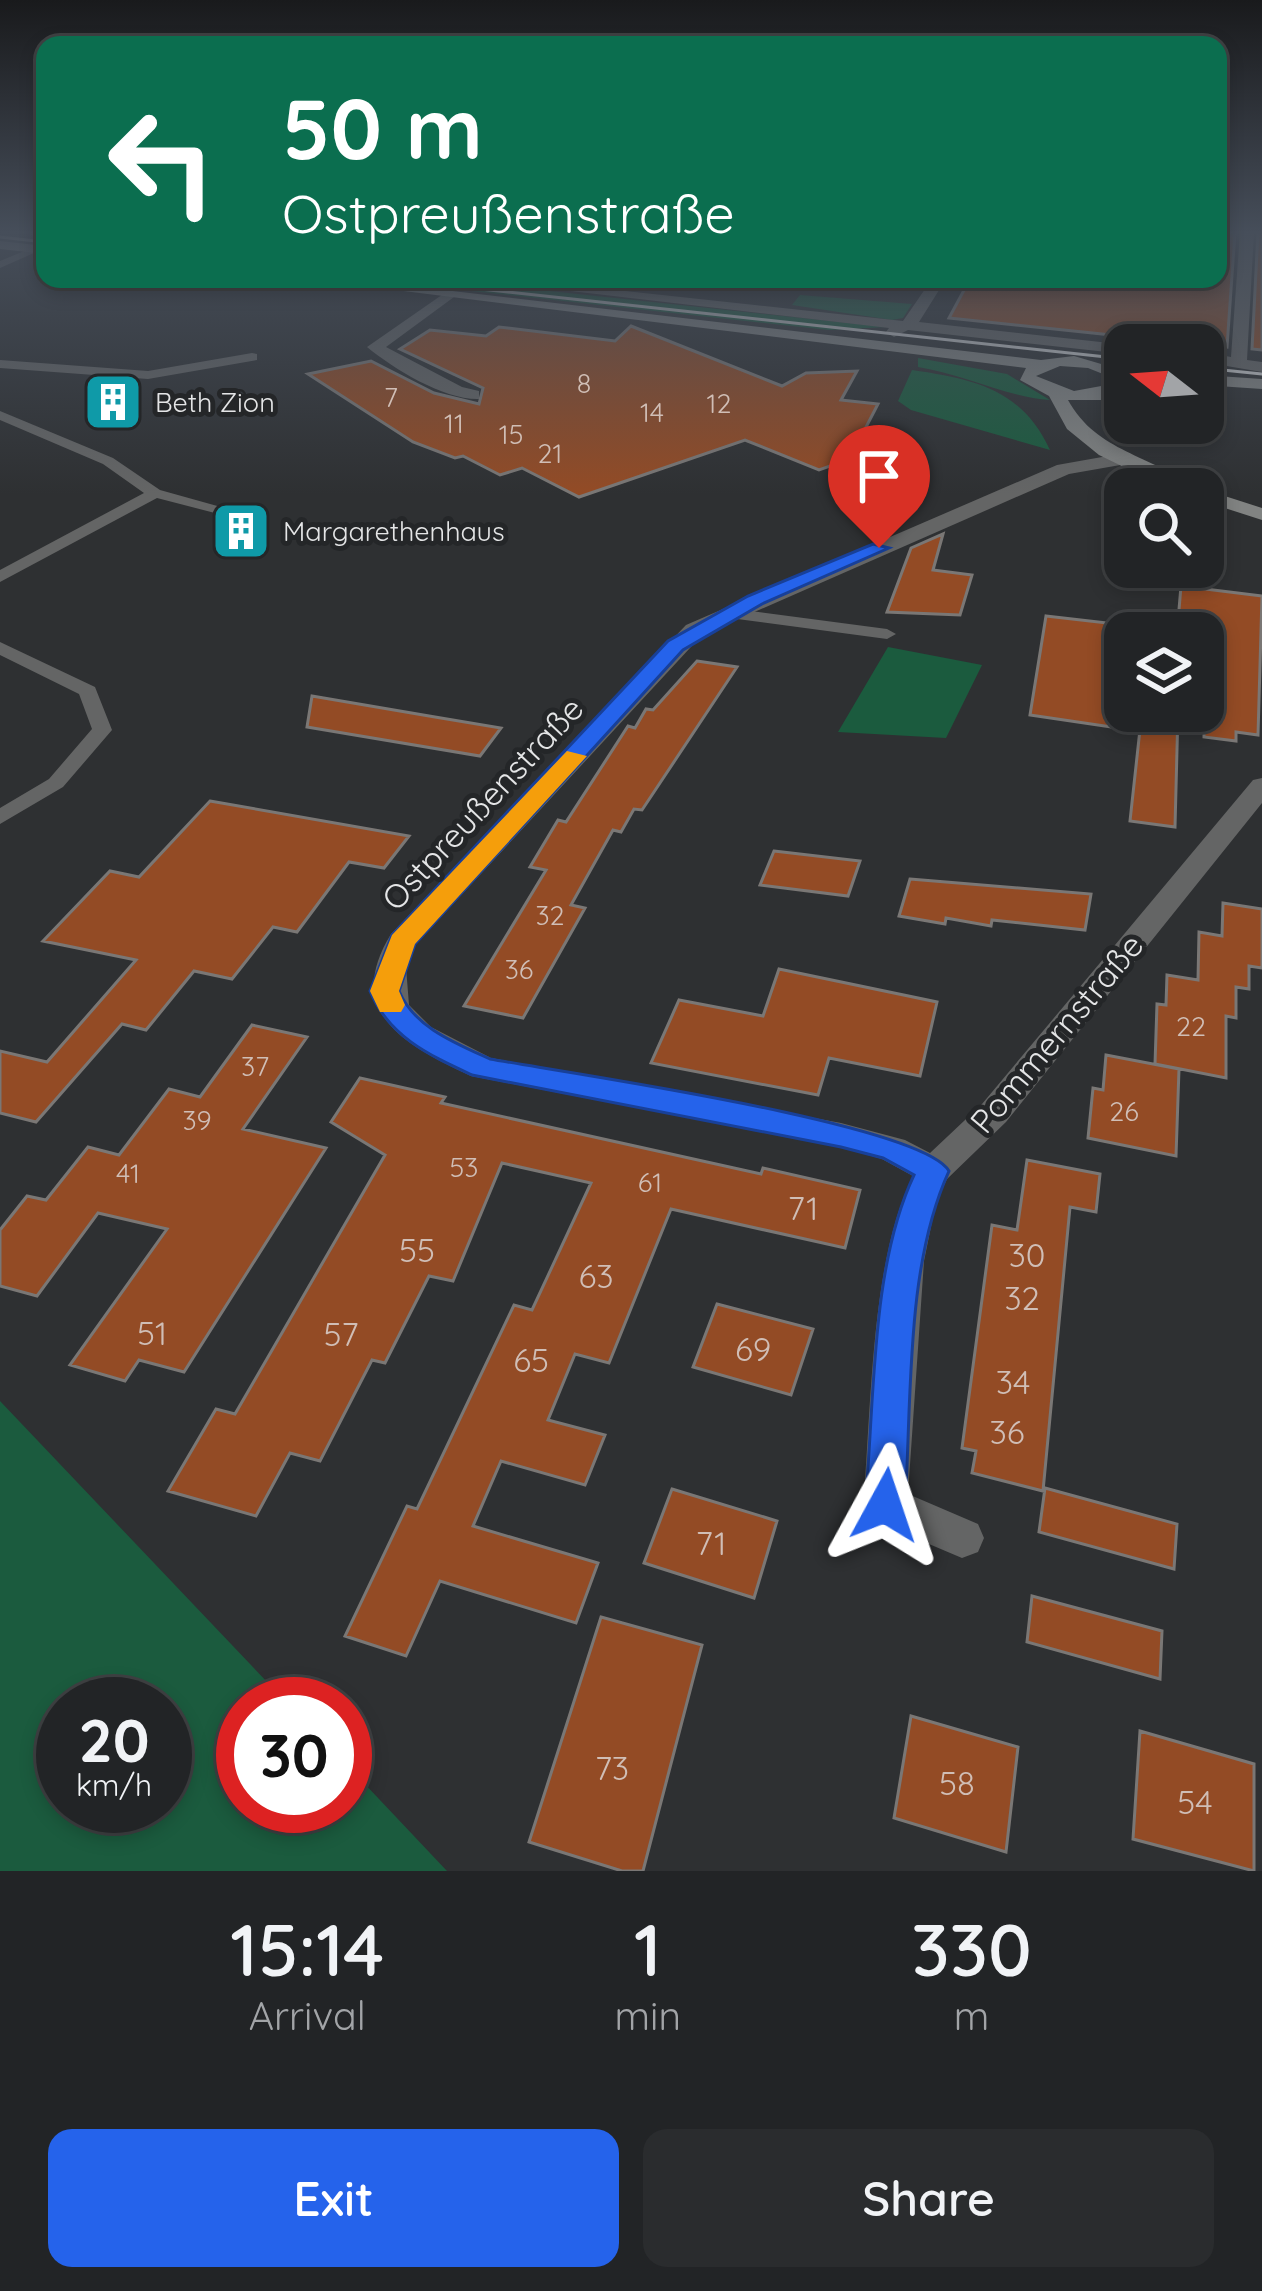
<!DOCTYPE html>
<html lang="en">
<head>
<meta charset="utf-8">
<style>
  :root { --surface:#222426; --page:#2a2c2e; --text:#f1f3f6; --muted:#a2a4a7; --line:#3f4143; --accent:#2563eb }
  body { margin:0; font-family:Quicksand,sans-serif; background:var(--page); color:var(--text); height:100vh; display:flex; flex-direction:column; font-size:45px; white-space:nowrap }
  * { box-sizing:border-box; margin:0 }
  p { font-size:39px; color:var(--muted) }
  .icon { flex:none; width:66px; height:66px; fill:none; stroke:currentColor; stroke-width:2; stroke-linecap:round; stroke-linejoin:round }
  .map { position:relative; height:1871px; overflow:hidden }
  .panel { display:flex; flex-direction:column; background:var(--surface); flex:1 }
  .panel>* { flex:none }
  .banner { position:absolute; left:36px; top:36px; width:1191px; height:252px; border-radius:24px; box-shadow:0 6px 18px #0003,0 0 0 3px var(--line); background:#0b6e4f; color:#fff; overflow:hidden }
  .needle { width:78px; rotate:287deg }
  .controls { position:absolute; left:1104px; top:324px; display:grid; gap:24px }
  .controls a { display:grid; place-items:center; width:120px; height:120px; border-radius:24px; background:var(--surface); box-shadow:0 6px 18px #0003,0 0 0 3px var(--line); font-size:60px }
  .speed { position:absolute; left:36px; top:1677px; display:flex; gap:24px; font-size:60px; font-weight:700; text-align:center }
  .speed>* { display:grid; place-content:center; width:156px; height:156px; border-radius:50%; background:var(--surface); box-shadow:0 6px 18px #0003,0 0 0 3px var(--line); line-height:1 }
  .speed small { font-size:30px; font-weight:400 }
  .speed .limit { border:18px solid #d22; background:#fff; color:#111 }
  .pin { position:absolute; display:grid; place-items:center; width:102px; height:102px; color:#fff; margin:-123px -51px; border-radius:50% 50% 50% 0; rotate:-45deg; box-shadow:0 0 12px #0007 }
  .pin .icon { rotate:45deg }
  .me { position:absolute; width:132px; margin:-66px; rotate:5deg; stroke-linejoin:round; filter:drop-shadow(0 0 9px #0008) }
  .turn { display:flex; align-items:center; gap:42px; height:252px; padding:0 48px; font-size:54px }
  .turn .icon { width:156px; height:156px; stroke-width:2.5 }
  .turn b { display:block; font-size:84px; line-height:102px }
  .eta { display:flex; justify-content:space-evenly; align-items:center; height:204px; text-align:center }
  .eta b { font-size:72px; font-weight:600; line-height:84px }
  .primary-button { display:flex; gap:24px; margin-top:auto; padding:24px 48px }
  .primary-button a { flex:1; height:138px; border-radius:24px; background:var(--accent); color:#fff; font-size:48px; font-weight:600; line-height:138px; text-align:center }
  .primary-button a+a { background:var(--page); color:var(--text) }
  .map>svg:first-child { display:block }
  .green { fill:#1b5b3e; fill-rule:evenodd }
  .building { fill:#934b25; stroke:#7a7775; stroke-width:3 }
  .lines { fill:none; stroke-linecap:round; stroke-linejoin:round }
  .lane { fill:#646565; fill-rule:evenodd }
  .street { fill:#646565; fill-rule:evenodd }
  .secondary { fill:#818382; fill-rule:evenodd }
  .tram { stroke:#cccdce; stroke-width:3 }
  .route { fill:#2563eb; stroke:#184099; stroke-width:3 }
  .slow { fill:#f59e0b }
  .labels { text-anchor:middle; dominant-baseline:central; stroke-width:10; stroke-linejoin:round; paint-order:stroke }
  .number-label { font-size:27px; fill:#d0beb6 }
  .far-poi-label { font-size:27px; fill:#e4e5e6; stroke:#242628; text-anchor:start }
  .street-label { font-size:33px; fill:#e4e5e6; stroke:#242628 }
  .near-number-label { font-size:33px; fill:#d0beb6 }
</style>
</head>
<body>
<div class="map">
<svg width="1262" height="1871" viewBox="0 0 1262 1871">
  <rect width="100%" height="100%" fill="#2e3032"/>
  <path class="green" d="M361,279H439L886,327L829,330Z
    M800,295L912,304L903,318L892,320L792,305Z
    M918,358L1007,374L1050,400C1006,397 963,374 918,367Z
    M912,370C974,379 1022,389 1050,450L911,410L898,401Z
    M888,647L982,665L946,738L838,732Z
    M0,1401L288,1704H243V1806H345V1763L447,1871H0ZM63,1704H165V1806H63Z"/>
  <path class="building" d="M1218,232H1235L1227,347L949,318L970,279H1218Z
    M1258,232H1262V350L1252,349Z
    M631,326L782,386L806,373L857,371L841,400L878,404L863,433L893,444L819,470L745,440L579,497L522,468L500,475L463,456L455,458L413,442L308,374L371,361L434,393L479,404L483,388L400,349L430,330L486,336L499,327L615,341Z
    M943,534L933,570L972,575L960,615L887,612L911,548Z
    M1181,586L1262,596L1258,735L1236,732V741L1204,737V633H1177Z
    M1046,616L1125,625V729L1030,715Z
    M697,661L737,667L642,810L634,809L621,832L613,830L571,905L585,908L523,1018L464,1006L546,870L530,867L558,820L566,822L628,726L635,728L646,709L653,710Z
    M312,696L435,717L501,728L480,756L307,727Z
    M1142,711H1178L1175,827L1130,821Z
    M210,801L409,836L384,868L349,862L297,932L273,927L232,979L194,971L146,1030L122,1024L36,1122L0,1113V1051L47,1062L136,960L43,941L110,871L139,877Z
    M774,851L860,861L848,896L760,885Z
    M910,879L1091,894L1085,930L992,920L991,926L946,918L945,924L899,916Z
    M1223,903L1262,909V968L1249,966V989L1236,987V1018L1226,1016V1078L1155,1064L1157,1004L1166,1005L1167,975L1198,980L1199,932L1222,936Z
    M779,969L937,1002L920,1076L829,1058L818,1095L651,1063L679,1000L763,1016Z
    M252,1025L307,1037L243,1129L326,1148L184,1372L139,1360L125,1381L70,1365L167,1229L98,1213L37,1296L0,1286V1230L27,1196L46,1200L88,1147L119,1155L169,1089L200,1097Z
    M1106,1055L1179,1069L1176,1156L1088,1138L1093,1088L1103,1090Z
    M360,1078L445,1097L441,1103L761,1174L763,1168L860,1190L845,1248L671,1209L609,1363L575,1354L548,1420L605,1435L585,1485L501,1461L473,1526L598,1563L576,1623L440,1581L406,1656L345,1636L407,1506L417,1509L514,1305L532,1310L591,1183L502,1163L453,1281L429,1276L385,1363L372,1360L320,1461L290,1453L256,1516L168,1491L216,1409L235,1414L385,1155L331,1122Z
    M1027,1160L1100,1174L1096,1212L1070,1207L1043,1491L972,1473L976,1451L962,1448L992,1225L1017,1230Z
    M717,1304L813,1329L791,1395L693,1367Z
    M1045,1488L1177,1524L1174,1569L1039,1532Z
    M672,1489L777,1521L754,1598L644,1563Z
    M1032,1596L1162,1631L1160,1679L1027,1642Z
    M601,1617L702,1645L643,1871H622L529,1842Z
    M911,1716L1018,1747L1006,1852L894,1818Z
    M1140,1731L1254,1764V1871L1133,1839Z"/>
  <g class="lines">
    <path class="lane" d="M34,247L43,249L0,268V261Z
      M252,353L257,354V360L148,379L0,368V360L148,371Z
      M0,411L113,458L160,490L246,514L238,519L157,498L0,582V570L144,493L103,464L0,420Z
      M728,608L887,629L896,634L887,639L722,617L719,613Z
      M0,642L95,687L112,730L63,787L0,824V808L49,779L92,729L79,694L0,655Z"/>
    <path class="street" d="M19,232H45V238Z
      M1240,232H1254L1247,360L1262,362V372L1203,362V352L1231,357Z
      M467,279H514L903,321L932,279H946L919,322L1128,345L1125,354L908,330L894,337L886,332L889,328Z
      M449,290L454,297L386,347L462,387L479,391V399C444,400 394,369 367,347Z
      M1119,454L1126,456V464L1069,474L702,635L416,944L406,967L409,1005L431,1027L491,1058L841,1123L905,1140L930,1153L982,1104L1253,780L1262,778V803L1006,1122L947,1179L936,1202L924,1261L908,1494L978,1524L984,1538L978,1552L962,1558L870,1519L863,1505C872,1408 870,1262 913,1176L882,1159L841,1147L471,1076C408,1046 342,1014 391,934L686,625L1057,465Z"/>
    <path class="secondary" d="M0,241L45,246V254L0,249Z
      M307,279H350L1041,360L1074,356L1125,371V393L1101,400H1068C1097,453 1152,454 1194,489H1169L1099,455L1067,429L1049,396L1020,380L1026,368ZM1060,366L1088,368L1123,382L1074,391L1036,376Z
      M1203,375L1262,379V389L1203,385Z
      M1203,489L1262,508V520L1203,501Z"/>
    <path class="tram" d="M0,237L45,242
      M388,279L1125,359
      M1203,368L1262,374"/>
  </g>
  <linearGradient id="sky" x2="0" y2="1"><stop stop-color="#191a1c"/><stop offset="0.47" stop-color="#464e5a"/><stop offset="1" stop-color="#464e5a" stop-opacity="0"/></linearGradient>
  <rect width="1262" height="494" fill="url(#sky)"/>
  <path class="route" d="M873,544L889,548L762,604L683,650L415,944L399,991C414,1027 455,1043 490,1059C561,1072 921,1123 949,1171C905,1267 912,1400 905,1505L899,1518L885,1523L871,1518L865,1505C875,1403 870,1268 914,1175L883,1158L841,1147L472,1075C429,1055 389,1037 370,991L392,935L668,641L748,596Z"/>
  <path class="slow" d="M567,751L587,756L415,944L399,991L405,1005L401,1012H380L370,991L392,935Z"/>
  <defs>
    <g id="building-square" transform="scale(3)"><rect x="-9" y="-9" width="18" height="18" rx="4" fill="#0f9aa8" stroke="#242628"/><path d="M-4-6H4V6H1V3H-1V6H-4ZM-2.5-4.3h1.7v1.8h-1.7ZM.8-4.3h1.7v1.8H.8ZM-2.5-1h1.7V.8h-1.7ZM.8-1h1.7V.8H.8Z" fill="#fff"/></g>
  </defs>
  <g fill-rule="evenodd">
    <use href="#building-square" x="113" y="402"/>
    <use href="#building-square" x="241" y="531"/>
  </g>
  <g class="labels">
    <g class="number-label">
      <text x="584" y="383">8</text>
      <text x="391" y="397">7</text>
      <text x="719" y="403">12</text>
      <text x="652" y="412">14</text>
      <text x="454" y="423">11</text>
      <text x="511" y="434">15</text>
      <text x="550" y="453">21</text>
      <text x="550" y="915">32</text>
      <text x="519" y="969">36</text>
      <text x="1191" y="1026">22</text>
      <text x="255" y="1066">37</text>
      <text x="1124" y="1111">26</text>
      <text x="197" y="1120">39</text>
      <text x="464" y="1167">53</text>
      <text x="128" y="1173">41</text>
      <text x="650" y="1182">61</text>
    </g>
    <g class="far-poi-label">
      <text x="155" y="402">Beth Zion</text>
      <text x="283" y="531">Margarethenhaus</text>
    </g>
    <g class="street-label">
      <text transform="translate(482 803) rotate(-47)">Ostpreußenstraße</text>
      <text transform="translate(1056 1033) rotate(-50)">Pommernstraße</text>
    </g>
    <g class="near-number-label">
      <text x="803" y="1207">71</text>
      <text x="417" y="1249">55</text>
      <text x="1027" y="1254">30</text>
      <text x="596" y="1275">63</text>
      <text x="1022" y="1297">32</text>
      <text x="152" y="1332">51</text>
      <text x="341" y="1333">57</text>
      <text x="753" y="1348">69</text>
      <text x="531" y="1359">65</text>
      <text x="1013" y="1381">34</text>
      <text x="1007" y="1431">36</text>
      <text x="711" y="1542">71</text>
      <text x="612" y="1767">73</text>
      <text x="957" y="1782">58</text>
      <text x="1195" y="1801">54</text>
    </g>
  </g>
</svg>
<div class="controls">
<a><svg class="needle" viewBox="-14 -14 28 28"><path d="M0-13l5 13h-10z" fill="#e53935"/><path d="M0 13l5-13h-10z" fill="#a2a4a7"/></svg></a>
<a><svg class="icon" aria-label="search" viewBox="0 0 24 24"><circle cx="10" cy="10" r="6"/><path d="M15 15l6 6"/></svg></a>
<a><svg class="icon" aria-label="layers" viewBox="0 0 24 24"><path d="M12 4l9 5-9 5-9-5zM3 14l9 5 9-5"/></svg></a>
</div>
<div class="speed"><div>20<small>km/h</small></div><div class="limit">30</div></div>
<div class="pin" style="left:879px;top:548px;background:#d93025"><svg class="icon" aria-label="arrive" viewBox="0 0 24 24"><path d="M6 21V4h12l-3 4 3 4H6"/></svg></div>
<svg class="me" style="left:885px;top:1505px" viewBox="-20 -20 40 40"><path d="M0-17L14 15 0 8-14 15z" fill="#2563eb" stroke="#fff" stroke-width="4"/></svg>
<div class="banner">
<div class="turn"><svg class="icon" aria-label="left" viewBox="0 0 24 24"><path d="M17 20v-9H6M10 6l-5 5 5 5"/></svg><div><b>50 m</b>Ostpreußenstraße</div></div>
</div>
</div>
<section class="panel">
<div class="eta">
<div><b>15:14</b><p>Arrival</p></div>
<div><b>1</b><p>min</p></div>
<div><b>330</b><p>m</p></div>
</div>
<div class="primary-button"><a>Exit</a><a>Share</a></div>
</section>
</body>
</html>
